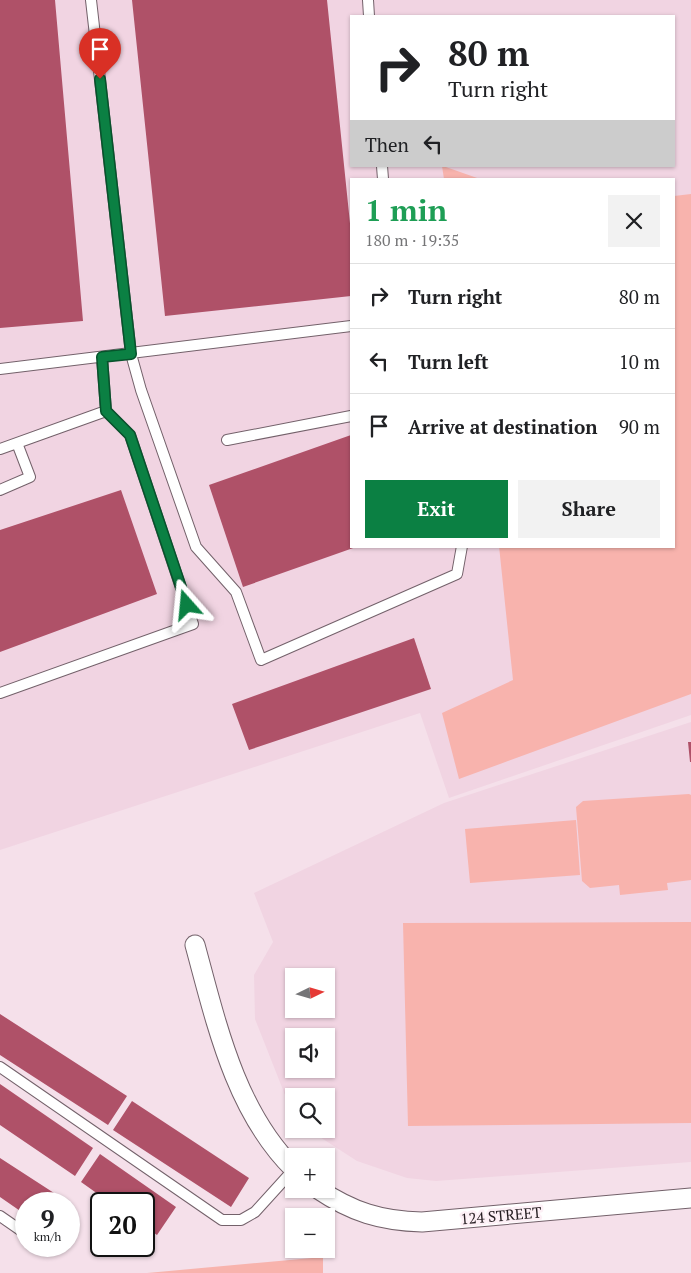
<!DOCTYPE html>
<html lang="en">
<head>
<meta charset="utf-8">
<style>
  :root { --surface:#fff; --page:#f2f2f2; --text:#202124; --muted:#757577; --line:#e0e0e0; --accent:#0b8043 }
  body { margin:0; font-family:"PT Serif",serif; background:var(--page); color:var(--text); height:100vh; display:flex; flex-direction:column; font-size:19px; white-space:nowrap }
  * { box-sizing:border-box; margin:0 }
  p { font-size:16px; color:var(--muted) }
  .icon { flex:none; width:28px; height:28px; fill:none; stroke:currentColor; stroke-width:2; stroke-linecap:round; stroke-linejoin:round }
  .map { position:relative; flex:1; overflow:hidden }
  .sheet { position:absolute; left:350px; top:178px; width:325px; height:370px; display:flex; flex-direction:column; background:var(--surface); border-radius:0px; box-shadow:0 1px 4px #0004 }
  .sheet>* { flex:none }
  .guide { position:absolute; left:350px; top:15px; width:325px; height:152px; border-radius:0px; box-shadow:0 1px 4px #0004; background:#fff; color:var(--text); overflow:hidden }
  .needle { width:32px; rotate:85deg }
  .fabs { position:absolute; left:285px; top:968px; display:grid; gap:10px }
  .fabs a { display:grid; place-items:center; width:50px; height:50px; border-radius:0px; background:var(--surface); box-shadow:0 1px 4px #0004; font-size:25px }
  .speed { position:absolute; left:15px; top:1192px; display:flex; gap:10px; font-size:25px; font-weight:700; text-align:center }
  .speed>* { display:grid; place-content:center; width:65px; height:65px; border-radius:50%; background:var(--surface); box-shadow:0 1px 4px #0004; line-height:1 }
  .speed small { font-size:12px; font-weight:400 }
  .speed .limit { border:2px solid #111; border-radius:8px; background:#fff; color:#111 }
  .pin { position:absolute; display:grid; place-items:center; width:42px; height:42px; color:#fff; margin:-51px -21px; border-radius:50% 50% 50% 0; rotate:-45deg; box-shadow:0 0 5px #0007 }
  .pin .icon { rotate:45deg }
  .me { position:absolute; width:55px; margin:-28px; rotate:342deg; stroke-linejoin:round; filter:drop-shadow(0 0 4px #0008) }
  .turn { display:flex; align-items:center; gap:18px; height:105px; padding:0 15px; font-size:22px }
  .turn .icon { width:65px; height:65px; stroke-width:2.5 }
  .turn b { display:block; font-size:35px; line-height:42px }
  .then { display:flex; align-items:center; height:48px; padding:0 15px; background:#0003; gap:10px; font-size:19px }
  .round { display:grid; place-items:center; flex:none; width:52px; height:52px; border-radius:0px; background:var(--page) }
  .summary { display:flex; align-items:center; justify-content:space-between; height:85px; padding:0 15px }
  h1 { font-size:30px; font-weight:700; line-height:38px; color:#1e9e55 }
  .cta { display:flex; gap:10px; margin-top:auto; padding:10px 15px }
  .cta a { flex:1; height:58px; border-radius:0px; background:var(--accent); color:#fff; font-size:20px; font-weight:700; line-height:58px; text-align:center }
  .cta a+a { background:var(--page); color:var(--text) }
  ul { padding:0; list-style:none }
  li { display:flex; align-items:center; gap:15px; height:65px; padding:0 15px; border-top:1px solid var(--line) }
  li div { flex:1 }
  li b { display:block; font-size:19px }
  li em { font-style:normal }
  .map>svg:first-child { display:block }
  .built { fill:#f1d4e2; fill-rule:evenodd }
  .green { fill:#f8b3ad }
  .building { fill:#af5168 }
  .lines { fill:none; stroke-linecap:round; stroke-linejoin:round }
  .service-casing { stroke:#73616a; stroke-width:12 }
  .minor-casing { stroke:#73616a; stroke-width:21 }
  .service { stroke:#fff; stroke-width:10 }
  .minor { stroke:#fff; stroke-width:19 }
  .route-casing { stroke:#07532c; stroke-width:12 }
  .route { stroke:#0b8043; stroke-width:9 }
  .labels { text-anchor:middle; dominant-baseline:central; stroke-width:5; stroke-linejoin:round; paint-order:stroke }
  .street-label { font-size:15px; fill:#251d21; stroke:#fdf0f6 }
</style>
</head>
<body>
<div class="map">
<svg width="691" height="1273" viewBox="0 0 691 1273">
  <rect width="100%" height="100%" fill="#f5e0ea"/>
  <path class="built" d="M0,0H691V715L449,798L420,713L0,850ZM351,16H674V166H351ZM351,179H674V546H351Z
    M691,722V1162L436,1181L407,1178L357,1161L309,1130L326,1129V1096H294V1107L285,1095L255,1019L254,975L273,942L254,893L444,803ZM294,976H326V1009H294ZM294,1036H326V1069H294Z"/>
  <path class="green" d="M442,166H443L480,179H444Z
    M691,194V694L459,779L442,713L513,680L499,546H674V196Z
    M689,794L691,795V880L667,883L668,890L620,895L619,885L590,888L582,881L576,807L583,801Z
    M576,820L580,875L470,883L465,829Z
    M691,922V1123L408,1126L403,923Z
    M323,1257V1273H147Z"/>
  <path class="building" d="M0,0H55L83,321L0,328Z
    M132,0H327L351,233V296L165,316Z
    M351,435V546L356,547L243,587L209,485Z
    M121,490L157,594L0,652V530Z
    M414,638L431,689L249,750L232,704Z
    M688,742H691V762H690Z
    M0,1014L127,1096L108,1125L0,1055Z
    M0,1084L93,1148L75,1176L0,1125Z
    M132,1101L249,1178L231,1207L113,1130Z
    M100,1154L176,1207L157,1235L144,1226V1204H112L81,1182Z
    M0,1158L71,1204L69,1208V1204H26V1215L0,1197Z"/>
  <g class="lines">
    <g class="service-casing">
      <path id="service" d="M91,0L131,354L141,390L196,547L236,592L261,660L457,574L462,546
        M368,0L369,16
        M382,166L383,179
        M0,369L351,326
        M227,440L351,416
        M0,449L106,411
        M0,490L30,477L17,443
        M0,693L193,624L130,435L106,411L102,357
        M0,1067L222,1220H241L255,1212L294,1169
        M0,1216L26,1234"/>
    </g>
    <g class="minor-casing">
      <path id="minor" d="M195,945C216,1022 235,1111 294,1169
        M318,1189C352,1212 381,1221 422,1222L691,1198"/>
    </g>
    <use href="#service" class="service"/>
    <use href="#minor" class="minor"/>
  </g>
  <g class="lines">
    <g class="route-casing">
      <path id="route" d="M100,79L131,354L102,357L106,411L130,435L187,605"/>
    </g>
    <use href="#route" class="route"/>
  </g>
  <g class="labels">
    <g class="street-label">
      <text transform="translate(501 1215) rotate(-5)">124 STREET</text>
    </g>
  </g>
</svg>
<div class="fabs">
<a><svg class="needle" viewBox="-14 -14 28 28"><path d="M0-13l5 13h-10z" fill="#e53935"/><path d="M0 13l5-13h-10z" fill="#757577"/></svg></a>
<a><svg class="icon" aria-label="sound" viewBox="0 0 24 24"><path d="M4 9h4l5-4v14l-5-4H4zM17 9q2 3 0 6"/></svg></a>
<a><svg class="icon" aria-label="search" viewBox="0 0 24 24"><circle cx="10" cy="10" r="6"/><path d="M15 15l6 6"/></svg></a>
<a>+</a>
<a>−</a>
</div>
<div class="speed"><div>9<small>km/h</small></div><div class="limit">20</div></div>
<div class="pin" style="left:100px;top:79px;background:#d93025"><svg class="icon" aria-label="arrive" viewBox="0 0 24 24"><path d="M6 21V4h12l-3 4 3 4H6"/></svg></div>
<svg class="me" style="left:187px;top:605px" viewBox="-20 -20 40 40"><path d="M0-17L14 15 0 8-14 15z" fill="#0b8043" stroke="#fff" stroke-width="4"/></svg>
<div class="guide">
<div class="turn"><svg class="icon" aria-label="right" viewBox="0 0 24 24"><path d="M7 20v-9h11M14 6l5 5-5 5"/></svg><div><b>80 m</b>Turn right</div></div>
<div class="then">Then<svg class="icon" aria-label="left" viewBox="0 0 24 24"><path d="M17 20v-9H6M10 6l-5 5 5 5"/></svg></div>
</div>
<section class="sheet">
<div class="summary"><div><h1>1 min</h1><p>180 m · 19:35</p></div><a class="round"><svg class="icon" aria-label="close" viewBox="0 0 24 24"><path d="M6 6l12 12M18 6L6 18"/></svg></a></div>
<ul>
<li><svg class="icon" aria-label="right" viewBox="0 0 24 24"><path d="M7 20v-9h11M14 6l5 5-5 5"/></svg><div><b>Turn right</b></div><em>80 m</em></li>
<li><svg class="icon" aria-label="left" viewBox="0 0 24 24"><path d="M17 20v-9H6M10 6l-5 5 5 5"/></svg><div><b>Turn left</b></div><em>10 m</em></li>
<li><svg class="icon" aria-label="arrive" viewBox="0 0 24 24"><path d="M6 21V4h12l-3 4 3 4H6"/></svg><div><b>Arrive at destination</b></div><em>90 m</em></li>
</ul>
<div class="cta"><a>Exit</a><a>Share</a></div>
</section>
</div>
</body>
</html>
